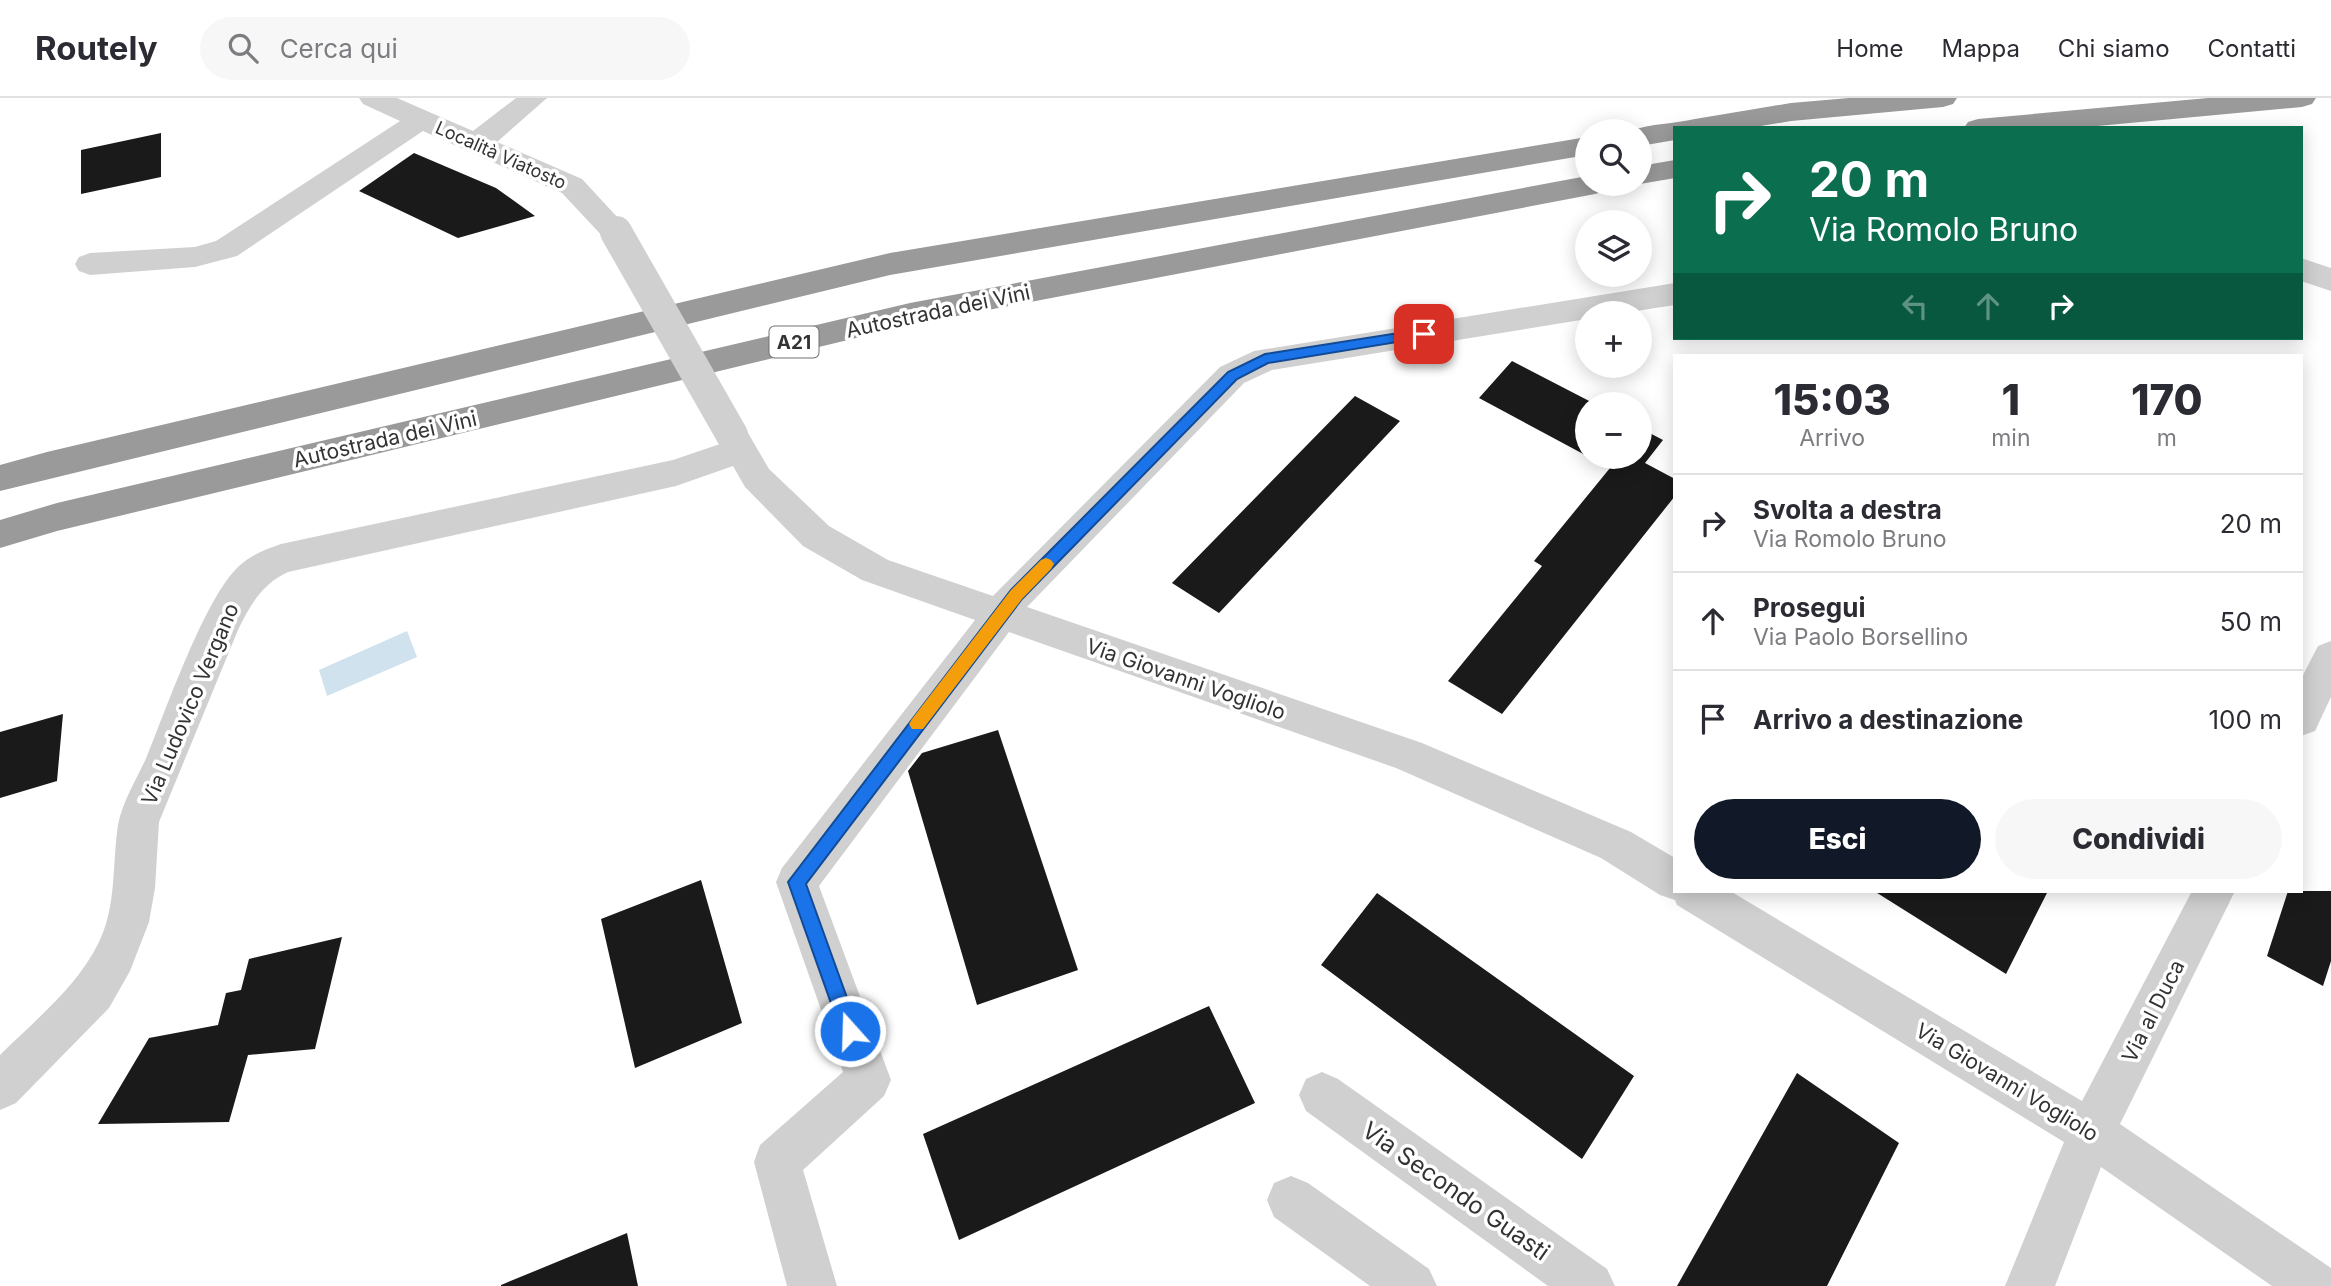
<!DOCTYPE html>
<html lang="it">
<head>
<meta charset="utf-8">
<style>
  :root { --surface:#fff; --page:#f7f7f7; --text:#2b2b33; --muted:#7c7c81; --line:#e1e1e2; --accent:#111827 }
  body { margin:0; font-family:Inter,sans-serif; background:var(--page); color:var(--text); height:100vh; display:flex; flex-direction:column; font-size:26px; white-space:nowrap }
  * { box-sizing:border-box; margin:0 }
  p { font-size:23px; color:var(--muted) }
  .icon { flex:none; width:38px; height:38px; fill:none; stroke:currentColor; stroke-width:2; stroke-linecap:round; stroke-linejoin:round }
  .map { position:relative; flex:1; overflow:hidden }
  .sheet { position:absolute; left:1673px; top:256px; width:630px; height:539px; display:flex; flex-direction:column; background:var(--surface); border-radius:0px; box-shadow:0 4px 18px #0003 }
  .sheet>* { flex:none }
  .hud { position:absolute; left:1673px; top:28px; width:630px; height:214px; border-radius:0px; box-shadow:0 4px 18px #0003; background:#0b6e4f; color:#fff; overflow:hidden }
  .buttons { position:absolute; left:1575px; top:21px; display:grid; gap:14px }
  .buttons a { display:grid; place-items:center; width:77px; height:77px; border-radius:50%; background:var(--surface); box-shadow:0 4px 18px #0003; font-size:35px }
  .pin { position:absolute; display:grid; place-items:center; width:60px; height:60px; color:#fff; margin:-30px; border-radius:14px; box-shadow:0 4px 10px #0006 }
  .me { position:absolute; width:77px; margin:-38px; rotate:340deg; stroke-linejoin:round; filter:drop-shadow(0 0 5px #0008) }
  .turn { display:flex; align-items:center; gap:24px; height:147px; padding:0 21px; font-size:32px }
  .turn .icon { width:91px; height:91px; stroke-width:2.5 }
  .turn b { display:block; font-size:49px; line-height:60px }
  .lanes { display:flex; align-items:center; height:66px; padding:0 21px; background:#0003; justify-content:center; gap:35px; direction:ltr }
  .lanes .off { opacity:.35 }
  .eta { display:flex; justify-content:space-evenly; align-items:center; height:119px; text-align:center }
  .eta b { font-size:42px; font-weight:800; line-height:49px }
  .primary-button { display:flex; gap:14px; margin-top:auto; padding:14px 21px }
  .primary-button a { flex:1; height:80px; border-radius:42px; background:var(--accent); color:#fff; font-size:28px; font-weight:800; line-height:80px; text-align:center }
  .primary-button a+a { background:var(--page); color:var(--text) }
  ul { padding:0; list-style:none }
  li { display:flex; align-items:center; gap:21px; height:98px; padding:0 21px; border-top:2px solid var(--line) }
  li div { flex:1 }
  li b { display:block; font-size:26px }
  li em { font-style:normal }
  header { display:flex; align-items:center; gap:42px; box-sizing:border-box; height:98px; padding:0 35px; background:var(--surface); border-bottom:2px solid var(--line) }
  header strong { font-size:33px }
  nav { display:flex; gap:38px; margin-inline-start:auto; font-size:24px }
  .search { width:490px; height:63px; background:var(--page); display:flex; align-items:center; gap:18px; box-sizing:border-box; padding:0 24px; border-radius:38px; color:var(--muted); font-size:26px }
  .map>svg:first-child { display:block }
  .water { fill:#cfe2ee }
  .building { fill:#1a1a1a }
  .lines { fill:none; stroke-linecap:round; stroke-linejoin:round }
  .minor { fill:#d0d0d0; fill-rule:evenodd }
  .highway { fill:#9a9a9a; fill-rule:evenodd }
  .minor-bridge { stroke:#d0d0d0; stroke-width:32 }
  .route { fill:#1a73e8; stroke:#114b97; stroke-width:2 }
  .slow { fill:#f59e0b }
  .labels { text-anchor:middle; dominant-baseline:central; stroke-width:7; stroke-linejoin:round; paint-order:stroke }
  .far-street-label { font-size:18px; fill:#333; stroke:#fff }
  .shield { fill:#fff; stroke:#707070; stroke-width:2 }
  .shield-label { font-size:19px; font-weight:bold; fill:#333 }
  .street-label { font-size:21px; fill:#333; stroke:#fff }
  .near-street-label { font-size:24px; fill:#333; stroke:#fff }
</style>
</head>
<body>
<header>
<strong>Routely</strong>
<div class="search"><svg class="icon" aria-label="search" viewBox="0 0 24 24"><circle cx="10" cy="10" r="6"/><path d="M15 15l6 6"/></svg>Cerca qui</div>
<nav><a>Home</a><a>Mappa</a><a>Chi siamo</a><a>Contatti</a></nav>
</header>
<div class="map">
<svg width="2331" height="1188" viewBox="0 0 2331 1188">
  <rect width="100%" height="100%" fill="#fff"/>
  <path class="water" d="M407,533L417,559L327,598L319,572Z"/>
  <path class="building" d="M161,35V79L81,96V52Z
    M414,55L496,90L535,118L458,140L359,93Z
    M1512,263L1595,306H1587V358L1479,300Z
    M1355,298L1400,323L1219,515L1172,485Z
    M1640,330L1663,342L1645,365L1675,381V398L1502,616L1448,583L1542,468L1534,463L1610,370L1588,359H1640Z
    M63,616L57,683L0,700V634Z
    M998,632L1078,872L977,907L908,673L922,655Z
    M701,782L742,925L635,970L601,821Z
    M1874,793H2048L2006,876Z
    M2288,793H2331V863L2323,888L2267,858Z
    M1377,795L1634,978L1582,1061L1321,867Z
    M342,839L315,951L248,957L229,1024L98,1026L149,940L218,927L226,895L241,892L249,861Z
    M1209,908L1255,1005L959,1142L923,1036Z
    M1797,975L1899,1045L1827,1188H1677Z
    M627,1135L638,1188H501V1187Z"/>
  <g class="lines">
    <path class="minor" d="M359,0H397L473,33L516,0H547L497,44L582,81L631,134L627,141L616,144L605,141L562,95L423,33L237,158L195,169L90,177L79,173L75,166L79,159L90,155L195,149L216,143L400,23L363,6Z
      M2301,160L2331,170V193L2301,183Z
      M1675,185V207L1623,215H1587V221L1272,272L1244,285L1027,509L1422,645L1631,734L1675,760V793H1730L2082,1003L2192,793H2235L2120,1026L2331,1170V1188H2272L2101,1069L2055,1188H2005L2064,1044L1677,807L1675,802L1660,797L1601,760L1396,670L1009,534L819,788L891,982L884,998L803,1072L837,1188H787L754,1064L760,1047L843,974L776,784L782,770L975,522L862,482L803,448L745,389L733,368L676,388L288,474C262,486 250,507 238,532L159,724L155,790L149,824L130,873L109,910L16,1005L0,1012V957C34,923 76,890 98,846C117,809 112,767 118,727C122,704 138,679 147,658C166,612 205,499 239,468C251,457 266,451 281,446L673,362L720,346L715,337L720,328L732,324L744,328L769,371L829,428L888,462L993,498L1220,269L1254,253Z
      M2331,543V599L2315,633L2301,638V581L2318,548Z
      M1322,974L1338,981L1607,1171L1615,1188H1548L1306,1013L1299,997L1306,981Z
      M1291,1078L1308,1085L1429,1171L1437,1188H1370L1274,1119L1267,1102L1274,1085Z"/>
    <path class="highway" d="M1849,0H1957L1953,6L1943,9L1791,23L1749,30H1675V42L1640,48V33H1630C1651,25 1675,26 1695,21L1791,5Z
      M2208,0H2316L2312,6L2302,9L2076,30H1964L1968,24L1978,21Z
      M1587,39V57L890,177L0,393V367L47,354L890,155Z
      M1675,62V80L1640,86H1637H1640V68Z
      M1587,78V86H1610L1605,93L1595,96L910,227L57,433L0,450V422L57,405L910,205Z"/>
    <path class="minor-bridge" d="M616,134L732,337"/>
  </g>
  <path class="route" d="M1424,231L1428,232V239L1268,265L1237,281L1022,501L806,786L859,933L857,939L850,942L843,939L788,784L1011,492L1228,274L1265,256Z"/>
  <path class="slow" d="M1046,460L1051,462L1054,466L1051,471L1022,501L923,631H912L909,626L912,621L1011,492L1041,462Z"/>
  <g class="labels">
    <g class="far-street-label">
      <text transform="translate(501 57) rotate(24)">Località Viatosto</text>
    </g>
    <rect class="shield" x="769.5" y="228.5" width="49" height="31" rx="5"/>
    <g class="shield-label">
      <text x="794" y="244">A21</text>
    </g>
    <g class="street-label">
      <text transform="translate(938 213) rotate(-12)">Autostrada dei Vini</text>
      <text transform="translate(385 341) rotate(-13)">Autostrada dei Vini</text>
      <text transform="translate(1186 581) rotate(19)">Via Giovanni Vogliolo</text>
      <text transform="translate(190 606) rotate(-67)">Via Ludovico Vergano</text>
      <text transform="translate(2153 913) rotate(-63)">Via al Duca</text>
      <text transform="translate(2007 984) rotate(31)">Via Giovanni Vogliolo</text>
    </g>
    <g class="near-street-label">
      <text transform="translate(1456 1093) rotate(35)">Via Secondo Guasti</text>
    </g>
  </g>
</svg>
<div class="buttons">
<a><svg class="icon" aria-label="search" viewBox="0 0 24 24"><circle cx="10" cy="10" r="6"/><path d="M15 15l6 6"/></svg></a>
<a><svg class="icon" aria-label="layers" viewBox="0 0 24 24"><path d="M12 4l9 5-9 5-9-5zM3 14l9 5 9-5"/></svg></a>
<a>+</a>
<a>−</a>
</div>
<div class="pin" style="left:1424px;top:236px;background:#d93025"><svg class="icon" aria-label="arrive" viewBox="0 0 24 24"><path d="M6 21V4h12l-3 4 3 4H6"/></svg></div>
<svg class="me" style="left:850px;top:933px" viewBox="-20 -20 40 40"><circle r="17" fill="#1a73e8" stroke="#fff" stroke-width="3"/><path d="M0-11L8 9 0 5-8 9z" fill="#fff"/></svg>
<div class="hud">
<div class="turn"><svg class="icon" aria-label="right" viewBox="0 0 24 24"><path d="M7 20v-9h11M14 6l5 5-5 5"/></svg><div><b>20 m</b>Via Romolo Bruno</div></div>
<div class="lanes"><svg class="icon off" aria-label="left" viewBox="0 0 24 24"><path d="M17 20v-9H6M10 6l-5 5 5 5"/></svg><svg class="icon off" aria-label="ahead" viewBox="0 0 24 24"><path d="M12 20V5M6 11l6-6 6 6"/></svg><svg class="icon" aria-label="right" viewBox="0 0 24 24"><path d="M7 20v-9h11M14 6l5 5-5 5"/></svg></div>
</div>
<section class="sheet">
<div class="eta">
<div><b>15:03</b><p>Arrivo</p></div>
<div><b>1</b><p>min</p></div>
<div><b>170</b><p>m</p></div>
</div>
<ul>
<li><svg class="icon" aria-label="right" viewBox="0 0 24 24"><path d="M7 20v-9h11M14 6l5 5-5 5"/></svg><div><b>Svolta a destra</b><p>Via Romolo Bruno</p></div><em>20 m</em></li>
<li><svg class="icon" aria-label="ahead" viewBox="0 0 24 24"><path d="M12 20V5M6 11l6-6 6 6"/></svg><div><b>Prosegui</b><p>Via Paolo Borsellino</p></div><em>50 m</em></li>
<li><svg class="icon" aria-label="arrive" viewBox="0 0 24 24"><path d="M6 21V4h12l-3 4 3 4H6"/></svg><div><b>Arrivo a destinazione</b></div><em>100 m</em></li>
</ul>
<div class="primary-button"><a>Esci</a><a>Condividi</a></div>
</section>
</div>
</body>
</html>
